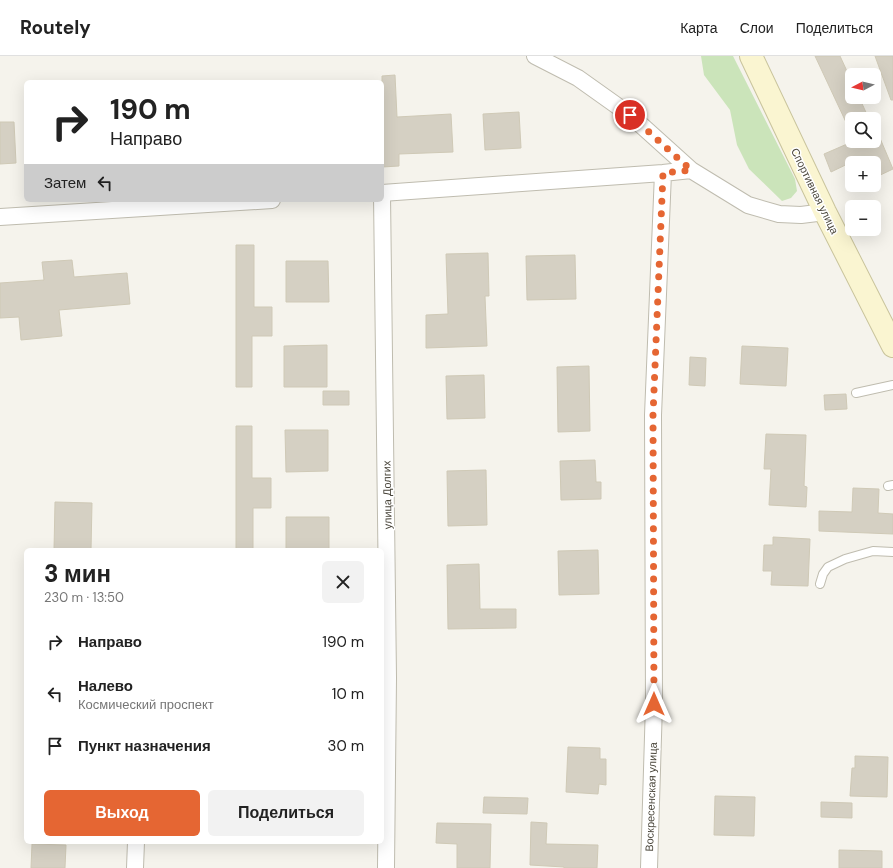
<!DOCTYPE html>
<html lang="ru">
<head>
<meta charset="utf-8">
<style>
  :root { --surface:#fff; --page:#f2f2f2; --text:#222; --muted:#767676; --line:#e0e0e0; --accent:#e56633 }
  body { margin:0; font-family:"DM Sans",sans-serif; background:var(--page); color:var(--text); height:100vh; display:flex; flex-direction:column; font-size:15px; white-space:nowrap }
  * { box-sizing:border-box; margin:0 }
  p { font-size:13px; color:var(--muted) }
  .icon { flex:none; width:22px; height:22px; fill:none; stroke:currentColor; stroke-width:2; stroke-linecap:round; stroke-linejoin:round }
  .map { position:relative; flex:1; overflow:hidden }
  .side { position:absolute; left:24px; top:492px; width:360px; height:296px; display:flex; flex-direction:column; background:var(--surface); border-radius:6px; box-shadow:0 4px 16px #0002 }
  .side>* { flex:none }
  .top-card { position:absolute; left:24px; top:24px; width:360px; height:122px; border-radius:6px; box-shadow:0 4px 16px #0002; background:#fff; color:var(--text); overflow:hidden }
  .needle { width:26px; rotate:263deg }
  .fabs { position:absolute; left:845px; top:12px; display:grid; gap:8px }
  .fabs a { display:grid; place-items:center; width:36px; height:36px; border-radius:6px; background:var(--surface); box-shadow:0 4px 16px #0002; font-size:20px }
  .pin { position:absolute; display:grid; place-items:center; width:34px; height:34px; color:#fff; margin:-17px; border:2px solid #fff; border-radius:50%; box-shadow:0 1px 4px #0007 }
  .me { position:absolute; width:44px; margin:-22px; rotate:0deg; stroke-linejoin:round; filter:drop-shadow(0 0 3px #0008) }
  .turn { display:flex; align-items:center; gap:14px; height:84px; padding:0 20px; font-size:18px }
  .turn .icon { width:52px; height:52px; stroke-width:2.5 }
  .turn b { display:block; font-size:28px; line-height:34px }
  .then { display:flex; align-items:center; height:38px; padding:0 20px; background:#0003; gap:8px; font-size:15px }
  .round { display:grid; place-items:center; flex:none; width:42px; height:42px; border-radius:6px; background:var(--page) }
  .summary { display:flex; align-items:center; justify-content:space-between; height:68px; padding:0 20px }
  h1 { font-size:24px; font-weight:800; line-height:30px }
  .primary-button { display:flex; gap:8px; margin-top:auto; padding:8px 20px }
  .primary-button a { flex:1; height:46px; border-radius:6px; background:var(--accent); color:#fff; font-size:16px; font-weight:800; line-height:46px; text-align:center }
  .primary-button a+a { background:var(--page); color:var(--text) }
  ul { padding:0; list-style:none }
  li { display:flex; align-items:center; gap:12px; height:52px; padding:0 20px }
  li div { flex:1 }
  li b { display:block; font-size:15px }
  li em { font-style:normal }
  header { display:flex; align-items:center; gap:24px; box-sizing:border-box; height:56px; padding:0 20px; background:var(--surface); border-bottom:1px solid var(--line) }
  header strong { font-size:19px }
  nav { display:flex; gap:22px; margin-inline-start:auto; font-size:14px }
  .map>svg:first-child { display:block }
  .green { fill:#cbe4ba }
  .building { fill:#d5d0c3; stroke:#cfc9b6 }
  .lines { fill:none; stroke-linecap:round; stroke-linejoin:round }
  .lane-casing { stroke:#bfbcaf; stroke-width:10 }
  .street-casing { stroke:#bfbcaf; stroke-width:18 }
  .secondary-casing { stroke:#c9c49c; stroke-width:24 }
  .lane { stroke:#fff; stroke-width:8 }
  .street { stroke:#fff; stroke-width:16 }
  .secondary { stroke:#faf5d1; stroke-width:22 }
  .route { stroke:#e56633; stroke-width:7; stroke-dasharray:0 12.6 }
  .labels { text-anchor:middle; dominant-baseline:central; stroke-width:3; stroke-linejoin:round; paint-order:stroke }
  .street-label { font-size:11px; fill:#49453a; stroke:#fff }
</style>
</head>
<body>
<header>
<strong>Routely</strong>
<nav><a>Карта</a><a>Слои</a><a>Поделиться</a></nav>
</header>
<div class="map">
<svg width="893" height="812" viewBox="0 0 893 812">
  <rect width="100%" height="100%" fill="#f5f3ec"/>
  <path class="green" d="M701,0H733L795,123L797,135L791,142L782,145L749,113L737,89L730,54L704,19Z"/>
  <path class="building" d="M815,0H840L852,26V41H859L869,63H852V79Z
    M875,0H893V44H891Z
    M395,19L397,61L451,58L453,96L399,98V110L382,111V20Z
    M519,56L521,92L485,94L483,58Z
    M0,66H14L16,107L0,108Z
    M874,68L893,113L874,122V107H865L862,101L831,116L824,98L854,85H874Z
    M236,189H254V251H272V280H252V331H236Z
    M488,197L489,240H485L487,290L426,292V259L448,258L446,198Z
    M575,199L576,243L527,244L526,200Z
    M72,204L74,221L127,217L130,248L59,254L62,280L21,284L19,261L0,262V227L44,224L42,206Z
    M286,205H328L329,246H286Z
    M327,289V331H284V290Z
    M742,290L788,292L786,330L740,328Z
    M690,301L706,302L705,330L689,329Z
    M589,310L590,375L558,376L557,311Z
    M484,319L485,362L447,363L446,320Z
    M323,335H349V349H323Z
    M846,338L847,353L825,354L824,339Z
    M236,370H252V422H271V452H253V494H236Z
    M285,374H328V415L286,416Z
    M766,378L806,379L804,430L807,431L806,451L769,449L771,413H764Z
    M595,404L596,426H601V443L561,444L560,405Z
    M486,414L487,469L448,470L447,415Z
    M853,432L879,433L878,457L893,458V478L819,475V455L852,456Z
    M55,446L92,447L91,494H54Z
    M286,461H329V494H286Z
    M773,481L810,483L808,530L771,529L772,515H763L764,489H773Z
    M598,494L599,538L559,539L558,495Z
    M479,508L480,553H516V572L448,573L447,509Z
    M568,691L600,692V703H606V729L599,728L598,738L566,736Z
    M855,700L888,701L887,741L850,740L852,712H855Z
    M715,740L755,741L754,780L714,779Z
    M484,741L528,742L527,758L483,757Z
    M821,746L852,747V762L821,761Z
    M531,766L547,767L546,788L598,789L597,812H564V811L530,809Z
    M437,767L491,768L490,812H457V788L436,787Z
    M32,788L66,789L65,812H31Z
    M839,794L882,795V812H839Z"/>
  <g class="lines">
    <g class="lane-casing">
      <path id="lane" d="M856,337L893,329
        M888,430L893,429
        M820,528L823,518L828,511L845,503L873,495L893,496"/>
    </g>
    <g class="street-casing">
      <path id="street" d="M535,0L578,22L630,59L691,114L748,149L779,158L801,159L825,156
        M382,137L663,117L691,114
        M382,139L388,622L386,812
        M0,161L272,144
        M135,812L136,786
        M649,812L654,648L653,359L663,117"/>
    </g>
    <g class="secondary-casing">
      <path id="secondary" d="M751,0L825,156L893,290"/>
    </g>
    <use href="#lane" class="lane"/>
    <use href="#street" class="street"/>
    <use href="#secondary" class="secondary"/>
  </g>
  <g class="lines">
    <path class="route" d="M630,59L691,114L663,117L653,359L654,648"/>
  </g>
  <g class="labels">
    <g class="street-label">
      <text transform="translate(815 135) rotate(64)">Спортивная улица</text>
      <text transform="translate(387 439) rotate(-91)">улица Долгих</text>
      <text transform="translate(651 741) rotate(-88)">Воскресенская улица</text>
    </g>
  </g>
</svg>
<div class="fabs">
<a><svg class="needle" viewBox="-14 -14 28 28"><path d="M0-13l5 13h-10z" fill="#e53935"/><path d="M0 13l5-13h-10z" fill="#767676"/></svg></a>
<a><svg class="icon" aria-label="search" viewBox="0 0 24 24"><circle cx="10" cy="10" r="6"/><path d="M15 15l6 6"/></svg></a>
<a>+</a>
<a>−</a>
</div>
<div class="pin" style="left:630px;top:59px;background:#d93025"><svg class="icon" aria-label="arrive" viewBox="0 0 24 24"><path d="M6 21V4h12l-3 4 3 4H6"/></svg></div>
<svg class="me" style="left:654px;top:648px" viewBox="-20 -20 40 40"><path d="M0-17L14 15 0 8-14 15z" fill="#e56633" stroke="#fff" stroke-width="4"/></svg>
<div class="top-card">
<div class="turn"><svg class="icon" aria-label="right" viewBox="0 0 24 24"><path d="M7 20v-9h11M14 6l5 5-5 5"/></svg><div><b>190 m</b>Направо</div></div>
<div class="then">Затем<svg class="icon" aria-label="left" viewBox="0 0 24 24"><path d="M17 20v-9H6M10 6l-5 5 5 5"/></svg></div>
</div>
<section class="side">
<div class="summary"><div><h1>3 мин</h1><p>230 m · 13:50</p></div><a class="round"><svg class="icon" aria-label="close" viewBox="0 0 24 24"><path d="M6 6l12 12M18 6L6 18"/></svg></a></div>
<ul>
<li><svg class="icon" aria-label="right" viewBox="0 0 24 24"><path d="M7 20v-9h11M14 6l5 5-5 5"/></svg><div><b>Направо</b></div><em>190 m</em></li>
<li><svg class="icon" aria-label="left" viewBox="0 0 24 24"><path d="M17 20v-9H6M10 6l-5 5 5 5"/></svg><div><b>Налево</b><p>Космический проспект</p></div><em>10 m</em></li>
<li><svg class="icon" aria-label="arrive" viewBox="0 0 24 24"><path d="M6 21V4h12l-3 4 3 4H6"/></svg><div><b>Пункт назначения</b></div><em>30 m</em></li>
</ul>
<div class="primary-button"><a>Выход</a><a>Поделиться</a></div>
</section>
</div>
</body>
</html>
